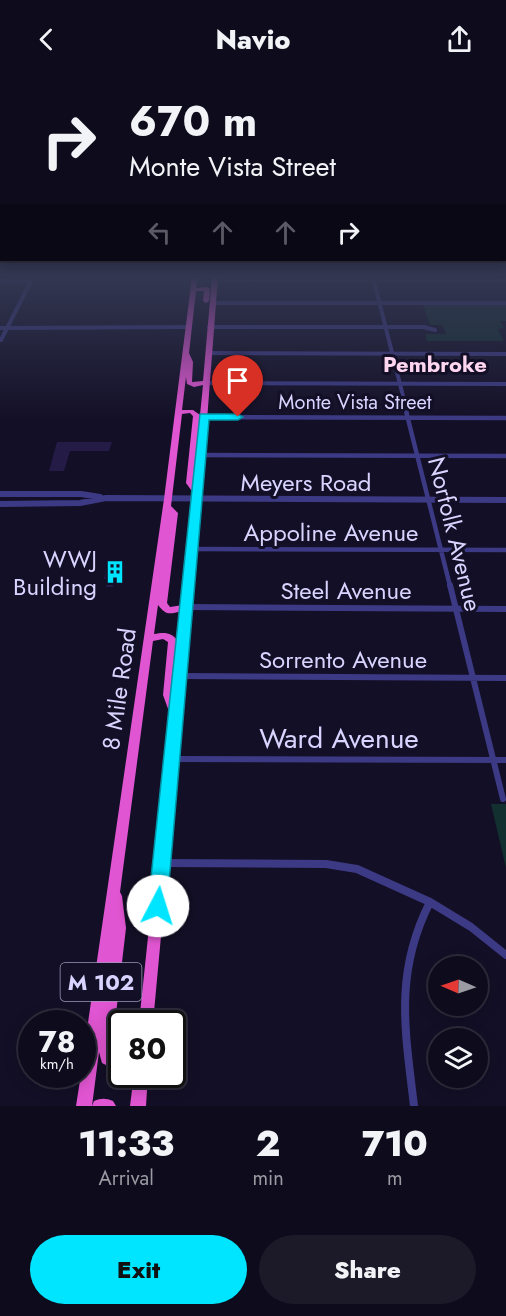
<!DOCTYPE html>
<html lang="en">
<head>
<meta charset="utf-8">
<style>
  :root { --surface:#0e0b1c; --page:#1c1929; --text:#f1f3f6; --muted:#9b9ba3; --line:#2e2b3b; --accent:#00e5ff }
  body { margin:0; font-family:Jost,sans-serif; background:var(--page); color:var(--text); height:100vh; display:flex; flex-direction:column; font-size:22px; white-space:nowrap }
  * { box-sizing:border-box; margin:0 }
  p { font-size:20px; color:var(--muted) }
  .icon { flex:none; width:33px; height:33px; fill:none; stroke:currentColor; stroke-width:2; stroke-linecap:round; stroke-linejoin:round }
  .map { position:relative; height:1028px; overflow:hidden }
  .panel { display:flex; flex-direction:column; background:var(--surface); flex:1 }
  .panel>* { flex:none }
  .guide { position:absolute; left:0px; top:0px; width:507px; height:183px; box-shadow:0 3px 15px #0003,0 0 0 2px var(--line); background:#0e0b1c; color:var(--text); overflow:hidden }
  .needle { width:39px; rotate:272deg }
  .buttons { position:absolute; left:428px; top:878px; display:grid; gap:12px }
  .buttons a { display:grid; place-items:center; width:60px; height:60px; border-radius:50%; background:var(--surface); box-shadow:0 3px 15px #0003,0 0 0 2px var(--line); font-size:30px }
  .speed { position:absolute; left:18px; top:932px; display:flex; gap:12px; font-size:30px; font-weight:700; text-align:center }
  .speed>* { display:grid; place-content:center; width:78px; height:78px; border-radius:50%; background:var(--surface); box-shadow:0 3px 15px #0003,0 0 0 2px var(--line); line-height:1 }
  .speed small { font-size:15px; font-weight:400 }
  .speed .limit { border:3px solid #111; border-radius:9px; background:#fff; color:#111 }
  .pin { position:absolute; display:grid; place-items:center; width:51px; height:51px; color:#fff; margin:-62px -26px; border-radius:50% 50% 50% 0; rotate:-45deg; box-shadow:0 0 6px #0007 }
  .pin .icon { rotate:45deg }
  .me { position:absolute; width:66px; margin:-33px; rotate:5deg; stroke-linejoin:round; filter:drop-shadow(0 0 4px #0008) }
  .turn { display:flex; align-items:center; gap:21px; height:126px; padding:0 30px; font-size:27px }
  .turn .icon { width:78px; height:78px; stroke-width:2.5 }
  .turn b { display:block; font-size:42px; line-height:51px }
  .lanes { display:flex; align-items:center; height:57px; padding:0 30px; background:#0003; justify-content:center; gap:30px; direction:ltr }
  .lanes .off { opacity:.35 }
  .eta { display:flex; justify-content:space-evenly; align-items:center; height:102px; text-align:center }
  .eta b { font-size:36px; font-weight:800; line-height:42px }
  .action { display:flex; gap:12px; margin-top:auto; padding:12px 30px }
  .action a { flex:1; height:69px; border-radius:36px; background:var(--accent); color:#111; font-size:24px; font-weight:800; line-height:69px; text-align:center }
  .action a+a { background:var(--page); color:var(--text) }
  header { display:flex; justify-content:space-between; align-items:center; height:78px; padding:0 30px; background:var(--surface); font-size:27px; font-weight:800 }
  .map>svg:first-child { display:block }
  .green { fill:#12302f }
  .building { fill:#241b47 }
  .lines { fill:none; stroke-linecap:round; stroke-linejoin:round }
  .minor-far3 { stroke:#3d3a85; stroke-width:4 }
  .minor-far2 { stroke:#3d3a85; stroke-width:4.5 }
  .minor-far1 { stroke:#3d3a85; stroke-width:6 }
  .minor { stroke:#3d3a85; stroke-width:8 }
  .tertiary { stroke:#3d3a85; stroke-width:6 }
  .trunk { fill:#e055d1; fill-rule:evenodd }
  .route { fill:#00e5ff; stroke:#0095a6; stroke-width:1.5 }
  .labels { text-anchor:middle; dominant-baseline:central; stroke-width:6; stroke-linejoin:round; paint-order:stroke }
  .far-street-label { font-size:20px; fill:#d9d4ff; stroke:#130f26 }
  .far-neighbourhood-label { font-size:22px; font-weight:bold; fill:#ffd6f0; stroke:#130f26 }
  .shield { fill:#130f26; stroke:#9e99be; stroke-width:1.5 }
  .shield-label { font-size:22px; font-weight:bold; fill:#d9d4ff }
  .street-label { font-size:24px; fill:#d9d4ff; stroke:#130f26 }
  .poi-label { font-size:24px; fill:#d9d4ff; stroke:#130f26; text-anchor:end }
  .near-street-label { font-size:28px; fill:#d9d4ff; stroke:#130f26 }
</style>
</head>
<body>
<header><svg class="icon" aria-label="back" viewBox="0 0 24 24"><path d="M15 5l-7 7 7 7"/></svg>Navio<svg class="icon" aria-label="share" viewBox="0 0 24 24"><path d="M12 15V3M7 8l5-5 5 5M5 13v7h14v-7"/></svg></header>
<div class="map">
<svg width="506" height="1028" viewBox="0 0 506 1028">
  <rect width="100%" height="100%" fill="#130f26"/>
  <path class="green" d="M423,227H506V243H500L504,250L498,251L504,263H427L425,256H446L442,247H430Z
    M491,726H506V790Z"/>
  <path class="building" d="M57,364H112L109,373H70L64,393H49Z
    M111,483H116V486H125L123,502H114L113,509H106L107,501H104L107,486H110Z"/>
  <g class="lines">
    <path class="minor-far3" d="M373,199L407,334
      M214,202H506
      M0,203H31
      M212,225H506
      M209,249H424L435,252
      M0,250L188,249
      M1,262L33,199
      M208,275L506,276
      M206,305L506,306"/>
    <path class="minor-far2" d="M406,333L450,508
      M204,339L506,340
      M201,377L506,378
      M192,471L506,472"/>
    <path class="minor-far1" d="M450,507L503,721
      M187,529L506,531
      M181,598L506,600
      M172,681L506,682"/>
    <path class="minor" d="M162,785L326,786L357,791L430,824L471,849L506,877
      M414,1028C405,952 394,895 430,824"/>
    <path class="tertiary" d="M0,416H81L100,419
      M0,426L80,425L106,420L506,422"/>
    <path class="trunk" d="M192,199H198L196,210L207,209L210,211L209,223L206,225L203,223L204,213H196L189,275L193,284L192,304L203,303L212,199H218L199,447L153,945H139L171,639L163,617L168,564L163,561L153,563L120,814L122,818L126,850L112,970L113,976L122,978V992L114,991L102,985L99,974L92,1028L94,1023C101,1020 106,1020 113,1023L116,1028H76L81,996H82V986L164,421ZM186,299L187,306L194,309L203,307L200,337L193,332H182ZM190,335L193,338L186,405L194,416L183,527L170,529L167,525L178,435L171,428L182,336ZM200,341L194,406V405ZM158,527C167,538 169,536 182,533L173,617L178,563C171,554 165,554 154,556Z
      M134,996H148L146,1028H130Z"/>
  </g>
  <linearGradient id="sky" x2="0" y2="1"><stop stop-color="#0a0815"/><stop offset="0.58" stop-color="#333752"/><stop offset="1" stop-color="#333752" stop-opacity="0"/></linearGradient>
  <rect width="506" height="343" fill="url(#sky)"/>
  <path class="route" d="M200,336H238L243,339L238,342H209L167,828L165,834L158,837L151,834L148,828Z"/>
  <defs>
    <g id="building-bare" transform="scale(1.8)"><path d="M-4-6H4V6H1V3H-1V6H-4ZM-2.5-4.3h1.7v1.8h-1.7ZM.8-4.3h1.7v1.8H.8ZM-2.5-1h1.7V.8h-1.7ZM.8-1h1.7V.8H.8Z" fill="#00e5ff" stroke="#130f26" stroke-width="2.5" paint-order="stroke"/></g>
  </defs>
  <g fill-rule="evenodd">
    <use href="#building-bare" x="115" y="494"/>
  </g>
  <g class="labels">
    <g class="far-street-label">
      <text x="355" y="324">Monte Vista Street</text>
    </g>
    <g class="far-neighbourhood-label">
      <text x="435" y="286">Pembroke</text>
    </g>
    <rect class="shield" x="60.5" y="885" width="81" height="38" rx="4.5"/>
    <g class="shield-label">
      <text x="101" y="904">M 102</text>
    </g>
    <g class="street-label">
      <text x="306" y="404">Meyers Road</text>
      <text x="331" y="454">Appoline Avenue</text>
      <text transform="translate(455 456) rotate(76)">Norfolk Avenue</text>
      <text x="346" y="512">Steel Avenue</text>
      <text x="343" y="581">Sorrento Avenue</text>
      <text transform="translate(119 611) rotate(-82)">8 Mile Road</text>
    </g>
    <g class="poi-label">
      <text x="97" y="480">WWJ<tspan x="97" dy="28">Building</tspan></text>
    </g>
    <g class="near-street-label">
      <text x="339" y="660">Ward Avenue</text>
    </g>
  </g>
</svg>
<div class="buttons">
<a><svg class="needle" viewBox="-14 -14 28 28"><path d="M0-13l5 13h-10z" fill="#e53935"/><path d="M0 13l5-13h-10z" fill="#9b9ba3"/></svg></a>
<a><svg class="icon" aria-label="layers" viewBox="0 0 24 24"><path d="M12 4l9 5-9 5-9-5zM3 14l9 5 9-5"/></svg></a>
</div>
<div class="speed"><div>78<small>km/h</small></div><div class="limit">80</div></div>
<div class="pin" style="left:238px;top:339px;background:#d93025"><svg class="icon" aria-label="arrive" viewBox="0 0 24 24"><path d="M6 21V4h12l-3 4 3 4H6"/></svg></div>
<svg class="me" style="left:158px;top:828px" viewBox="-20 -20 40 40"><circle r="19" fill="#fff"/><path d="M0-13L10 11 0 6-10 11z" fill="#00e5ff"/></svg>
<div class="guide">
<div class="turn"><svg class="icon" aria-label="right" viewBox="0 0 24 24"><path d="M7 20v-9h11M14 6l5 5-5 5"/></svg><div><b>670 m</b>Monte Vista Street</div></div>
<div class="lanes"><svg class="icon off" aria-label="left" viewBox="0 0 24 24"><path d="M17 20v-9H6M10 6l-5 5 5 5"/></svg><svg class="icon off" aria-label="ahead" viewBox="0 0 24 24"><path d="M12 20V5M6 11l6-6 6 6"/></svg><svg class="icon off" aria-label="ahead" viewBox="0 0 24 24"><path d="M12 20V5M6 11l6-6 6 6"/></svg><svg class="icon" aria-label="right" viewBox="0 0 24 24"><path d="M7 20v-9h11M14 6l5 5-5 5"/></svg></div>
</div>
</div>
<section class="panel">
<div class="eta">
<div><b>11:33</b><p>Arrival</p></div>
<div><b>2</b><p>min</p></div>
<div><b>710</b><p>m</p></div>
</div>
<div class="action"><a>Exit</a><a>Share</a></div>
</section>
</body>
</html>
